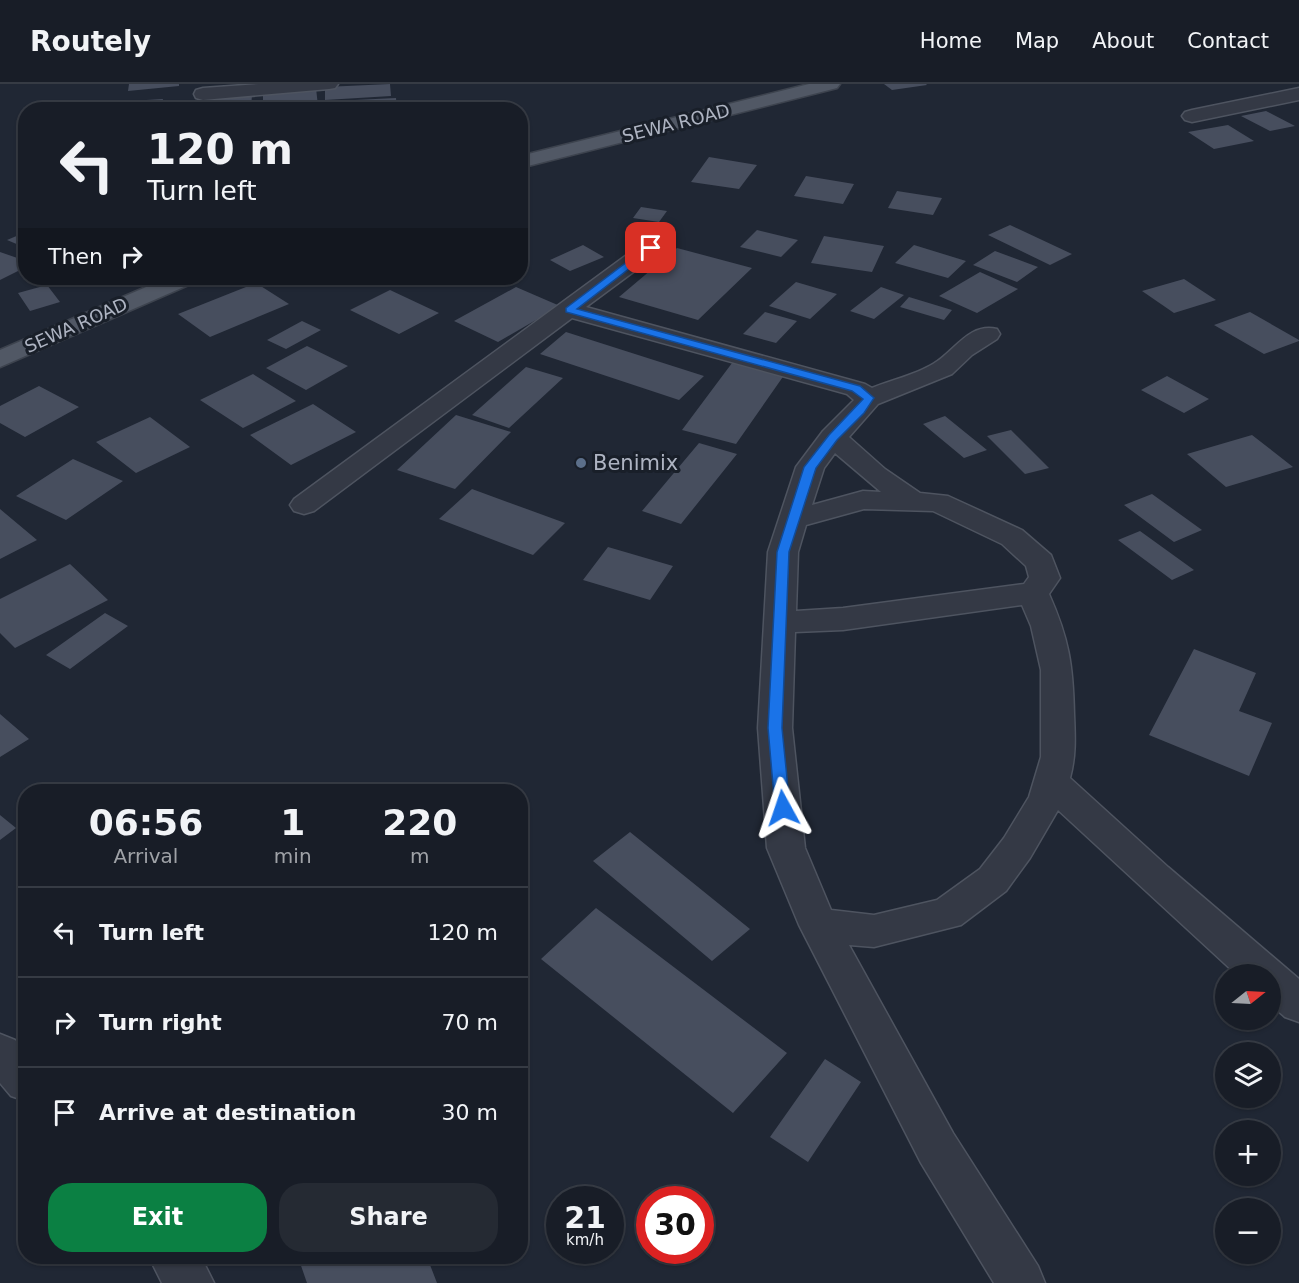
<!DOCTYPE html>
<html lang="en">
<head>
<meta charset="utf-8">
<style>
  :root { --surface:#181d27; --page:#252a33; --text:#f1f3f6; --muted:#9fa2a7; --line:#363b44; --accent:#0b8043 }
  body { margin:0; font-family:"DejaVu Sans",sans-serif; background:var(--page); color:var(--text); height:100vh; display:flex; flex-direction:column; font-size:22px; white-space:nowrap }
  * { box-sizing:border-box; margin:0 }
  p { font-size:20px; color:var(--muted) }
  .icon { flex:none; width:33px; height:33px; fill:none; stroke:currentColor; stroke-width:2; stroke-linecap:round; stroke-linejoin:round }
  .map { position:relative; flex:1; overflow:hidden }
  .panel { position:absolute; left:18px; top:700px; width:510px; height:480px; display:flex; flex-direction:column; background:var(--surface); border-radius:24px; box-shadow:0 2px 4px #0004,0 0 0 2px var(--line) }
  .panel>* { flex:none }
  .top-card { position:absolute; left:18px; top:18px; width:510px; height:183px; border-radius:24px; box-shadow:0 2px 4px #0004,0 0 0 2px var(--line); background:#181d27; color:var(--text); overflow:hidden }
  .needle { width:39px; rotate:72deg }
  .fabs { position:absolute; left:1215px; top:880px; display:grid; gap:12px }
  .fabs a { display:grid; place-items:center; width:66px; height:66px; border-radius:50%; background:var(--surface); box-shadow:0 2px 4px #0004,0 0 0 2px var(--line); font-size:30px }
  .speed { position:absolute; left:546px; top:1102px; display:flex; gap:12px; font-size:30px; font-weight:700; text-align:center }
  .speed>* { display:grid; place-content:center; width:78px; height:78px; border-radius:50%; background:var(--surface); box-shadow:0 2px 4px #0004,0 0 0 2px var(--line); line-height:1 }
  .speed small { font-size:15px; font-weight:400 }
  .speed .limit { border:9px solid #d22; background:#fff; color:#111 }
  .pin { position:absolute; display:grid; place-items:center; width:51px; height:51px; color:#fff; margin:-26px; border-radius:12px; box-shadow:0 3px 9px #0006 }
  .me { position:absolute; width:66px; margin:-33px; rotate:355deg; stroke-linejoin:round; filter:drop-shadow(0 0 4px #0008) }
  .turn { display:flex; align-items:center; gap:21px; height:126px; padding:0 30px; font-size:27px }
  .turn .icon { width:78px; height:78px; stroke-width:2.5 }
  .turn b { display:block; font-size:42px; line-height:51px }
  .then { display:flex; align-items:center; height:57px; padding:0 30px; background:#0003; gap:12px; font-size:22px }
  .eta { display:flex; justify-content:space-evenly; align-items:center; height:102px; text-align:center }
  .eta b { font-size:36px; font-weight:600; line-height:42px }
  .action { display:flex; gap:12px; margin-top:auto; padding:12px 30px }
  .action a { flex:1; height:69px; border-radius:24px; background:var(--accent); color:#fff; font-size:24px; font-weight:600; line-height:69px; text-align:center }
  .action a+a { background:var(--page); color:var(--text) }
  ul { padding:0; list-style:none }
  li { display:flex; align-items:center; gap:18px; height:90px; padding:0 30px; border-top:2px solid var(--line) }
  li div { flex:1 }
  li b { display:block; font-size:22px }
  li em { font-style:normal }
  header { display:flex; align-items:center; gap:36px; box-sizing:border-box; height:84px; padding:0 30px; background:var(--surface); border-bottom:2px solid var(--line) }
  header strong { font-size:28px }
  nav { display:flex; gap:33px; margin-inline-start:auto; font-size:21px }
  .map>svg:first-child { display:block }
  .building { fill:#474e5e }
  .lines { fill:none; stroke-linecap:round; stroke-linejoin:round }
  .minor-casing { stroke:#4e5460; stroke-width:3 }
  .major-casing { stroke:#3d434e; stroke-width:3 }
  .minor { fill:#343945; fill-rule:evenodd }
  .major { fill:#515865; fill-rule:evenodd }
  .route { fill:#1a73e8; stroke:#114b97; stroke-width:1.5 }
  .service-dot { fill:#5c6f8a; stroke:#191f29; stroke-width:2 }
  .labels { text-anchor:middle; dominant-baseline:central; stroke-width:6; stroke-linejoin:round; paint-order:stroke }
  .far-street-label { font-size:18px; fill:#aeb4c2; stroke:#191f29 }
  .poi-label { font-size:21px; fill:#aeb4c2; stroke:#191f29; text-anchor:start }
</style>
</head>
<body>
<header>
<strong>Routely</strong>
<nav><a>Home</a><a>Map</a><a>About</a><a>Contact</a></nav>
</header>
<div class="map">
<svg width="1299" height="1199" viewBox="0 0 1299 1199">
  <rect width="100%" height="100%" fill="#202734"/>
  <path class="building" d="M129,0H179V2L128,7Z
    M390,0L391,12L325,16V3Z
    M884,0H926L927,1L892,6Z
    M316,4L318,22L263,26V9Z
    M252,10L251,26H213L214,12Z
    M396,14L397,26H334V17Z
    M163,15L160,26H127L129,17Z
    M91,20L90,26H50L51,23Z
    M1266,27L1295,42L1270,47L1241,32Z
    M1228,41L1254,57L1214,65L1188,48Z
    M709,73L757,81L739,105L691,98Z
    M806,92L854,100L843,120L794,112Z
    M897,107L942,114L933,131L888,124Z
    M641,123L667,127L659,138L633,134Z
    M1010,141L1072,170L1050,181L988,151Z
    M757,146L798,156L781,173L740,163Z
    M26,148V164L7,156Z
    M824,152L884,162L872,188L811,179Z
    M583,161L604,173L570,187L550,176Z
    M914,161L966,177L948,194L895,179Z
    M677,164L752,184L698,236L619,213Z
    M995,167L1038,183L1017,198L973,181Z
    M0,168L26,177V183L0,196Z
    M980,188L1018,205L977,229L939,212Z
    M1184,195L1216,216L1174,229L1142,207Z
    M796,198L837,210L810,235L769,222Z
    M256,199L289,220L210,253L178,230Z
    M47,201L60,218L30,227L18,209Z
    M516,203L560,222L498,258L454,237Z
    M881,203L904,211L874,235L850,227Z
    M390,206L439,229L399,250L350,226Z
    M909,213L952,226L944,236L900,223Z
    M765,228L797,237L776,259L743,250Z
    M1250,228L1299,256V257L1264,270L1214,241Z
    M302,237L321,246L286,265L267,256Z
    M566,248L704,292L679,316L540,270Z
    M307,262L348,282L306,306L266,284Z
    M735,275L787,287L736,360L682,346Z
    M526,283L563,294L509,344L472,331Z
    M253,290L296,317L243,344L200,316Z
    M1167,292L1209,315L1184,329L1141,306Z
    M39,302L79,323L25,353L0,339V322Z
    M313,320L356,348L291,381L250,351Z
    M456,331L511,348L455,405L397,386Z
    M945,332L987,366L964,374L923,340Z
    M150,333L190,363L136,389L96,358Z
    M1011,346L1049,384L1025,390L987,352Z
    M1252,351L1293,383L1226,403L1187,370Z
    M699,359L737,370L681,440L642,427Z
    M73,375L123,397L66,436L16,412Z
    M472,405L565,439L533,471L439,435Z
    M1152,410L1202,446L1174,458L1124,421Z
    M0,425L37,456L0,475Z
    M1140,447L1194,486L1172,496L1118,456Z
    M608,463L673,482L650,516L583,496Z
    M70,480L108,516L15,564L0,549V515Z
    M105,529L128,542L70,585L46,571Z
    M1194,565L1256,589L1239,627L1272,639L1249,692L1149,651Z
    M0,630L29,655L0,673Z
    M0,731L16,744L0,756Z
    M630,748L750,845L712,877L593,777Z
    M596,824L787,969L733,1029L541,875Z
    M825,975L861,998L808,1078L770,1053Z
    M298,1173H427L437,1199H307Z"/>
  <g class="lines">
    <g class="minor-casing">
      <path id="minor" d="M259,0H338L335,4L329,5L203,16L196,14L194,10L196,6L203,4Z
        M1299,4V16L1192,38L1185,36L1182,32L1185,28L1192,26Z
        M651,157L659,159L662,164L659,169L586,223L865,300L872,304C891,296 915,291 933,280C954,268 969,238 997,245L1000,250L997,255L972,271L952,290L878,320L849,353L885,385L920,409L948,412L1022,446L1051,471L1060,494L1049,510C1069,555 1073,581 1074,630C1075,653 1076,672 1070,694L1168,783L1299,895V938L1285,933L1270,920V891H1237L1058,726L1030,774L1006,807L961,841L874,863L849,861L953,1049L1038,1182L1045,1199H994L921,1079L799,841L767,764L758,644L768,468L796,383L823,347L854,316L847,310L572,234L314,427L304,430L294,427L290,421L294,415L643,159ZM835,369L881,408L863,407L812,421L824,384ZM864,425L933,427L1002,460L1026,482L1029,493L1024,500L843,524L796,527L798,468L806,441ZM1022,521L1031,542L1041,586V673L1029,713L1004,754L980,785L937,816L874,831L831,826L805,764L792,644L795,548L843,546Z
        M0,950L15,956L26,967V1017L11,1012L0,999Z
        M149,1173H201L214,1199H162Z"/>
    </g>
    <g class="major-casing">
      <path id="major" d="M809,0H840L837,4L520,84V72Z
        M167,194H197L193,199L0,283V266Z"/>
    </g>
    <use href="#minor" class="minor"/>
    <use href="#major" class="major"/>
  </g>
  <path class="route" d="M648,162L656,164L577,225L860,302L874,314L864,329L837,356L816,384L789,468L782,644L790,724L788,728H777L775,724L768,644L777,468L804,383L829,351L863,315L852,307L566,228V224Z"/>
  <circle class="service-dot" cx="581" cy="379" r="6"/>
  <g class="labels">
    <g class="far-street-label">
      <text transform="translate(676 39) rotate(-14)">SEWA ROAD</text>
      <text transform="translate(76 241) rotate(-24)">SEWA ROAD</text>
    </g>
    <g class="poi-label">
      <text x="593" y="379">Benimix</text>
    </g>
  </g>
</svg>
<div class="fabs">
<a><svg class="needle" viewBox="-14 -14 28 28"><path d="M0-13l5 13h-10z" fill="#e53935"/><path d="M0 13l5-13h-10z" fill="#9fa2a7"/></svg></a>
<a><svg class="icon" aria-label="layers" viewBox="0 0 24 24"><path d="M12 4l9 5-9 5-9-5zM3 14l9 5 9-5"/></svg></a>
<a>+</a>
<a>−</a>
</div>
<div class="speed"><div>21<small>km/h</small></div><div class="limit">30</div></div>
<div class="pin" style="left:651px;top:164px;background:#d93025"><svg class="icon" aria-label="arrive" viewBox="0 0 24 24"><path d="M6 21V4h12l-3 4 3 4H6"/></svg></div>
<svg class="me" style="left:783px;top:724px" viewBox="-20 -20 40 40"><path d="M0-17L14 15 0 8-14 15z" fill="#1a73e8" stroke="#fff" stroke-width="4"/></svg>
<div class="top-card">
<div class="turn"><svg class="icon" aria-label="left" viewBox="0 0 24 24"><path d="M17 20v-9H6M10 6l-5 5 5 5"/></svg><div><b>120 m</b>Turn left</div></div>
<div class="then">Then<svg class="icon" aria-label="right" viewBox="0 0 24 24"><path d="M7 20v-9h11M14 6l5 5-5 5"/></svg></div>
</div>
<section class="panel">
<div class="eta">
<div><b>06:56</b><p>Arrival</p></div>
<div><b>1</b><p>min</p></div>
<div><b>220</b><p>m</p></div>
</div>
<ul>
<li><svg class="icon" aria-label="left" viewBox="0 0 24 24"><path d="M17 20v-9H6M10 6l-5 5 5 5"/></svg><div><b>Turn left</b></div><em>120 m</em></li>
<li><svg class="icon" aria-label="right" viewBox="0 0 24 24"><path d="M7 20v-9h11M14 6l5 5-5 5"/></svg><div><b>Turn right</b></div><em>70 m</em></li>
<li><svg class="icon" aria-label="arrive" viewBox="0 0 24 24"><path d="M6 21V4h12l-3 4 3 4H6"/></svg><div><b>Arrive at destination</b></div><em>30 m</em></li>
</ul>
<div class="action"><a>Exit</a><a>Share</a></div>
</section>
</div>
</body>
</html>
